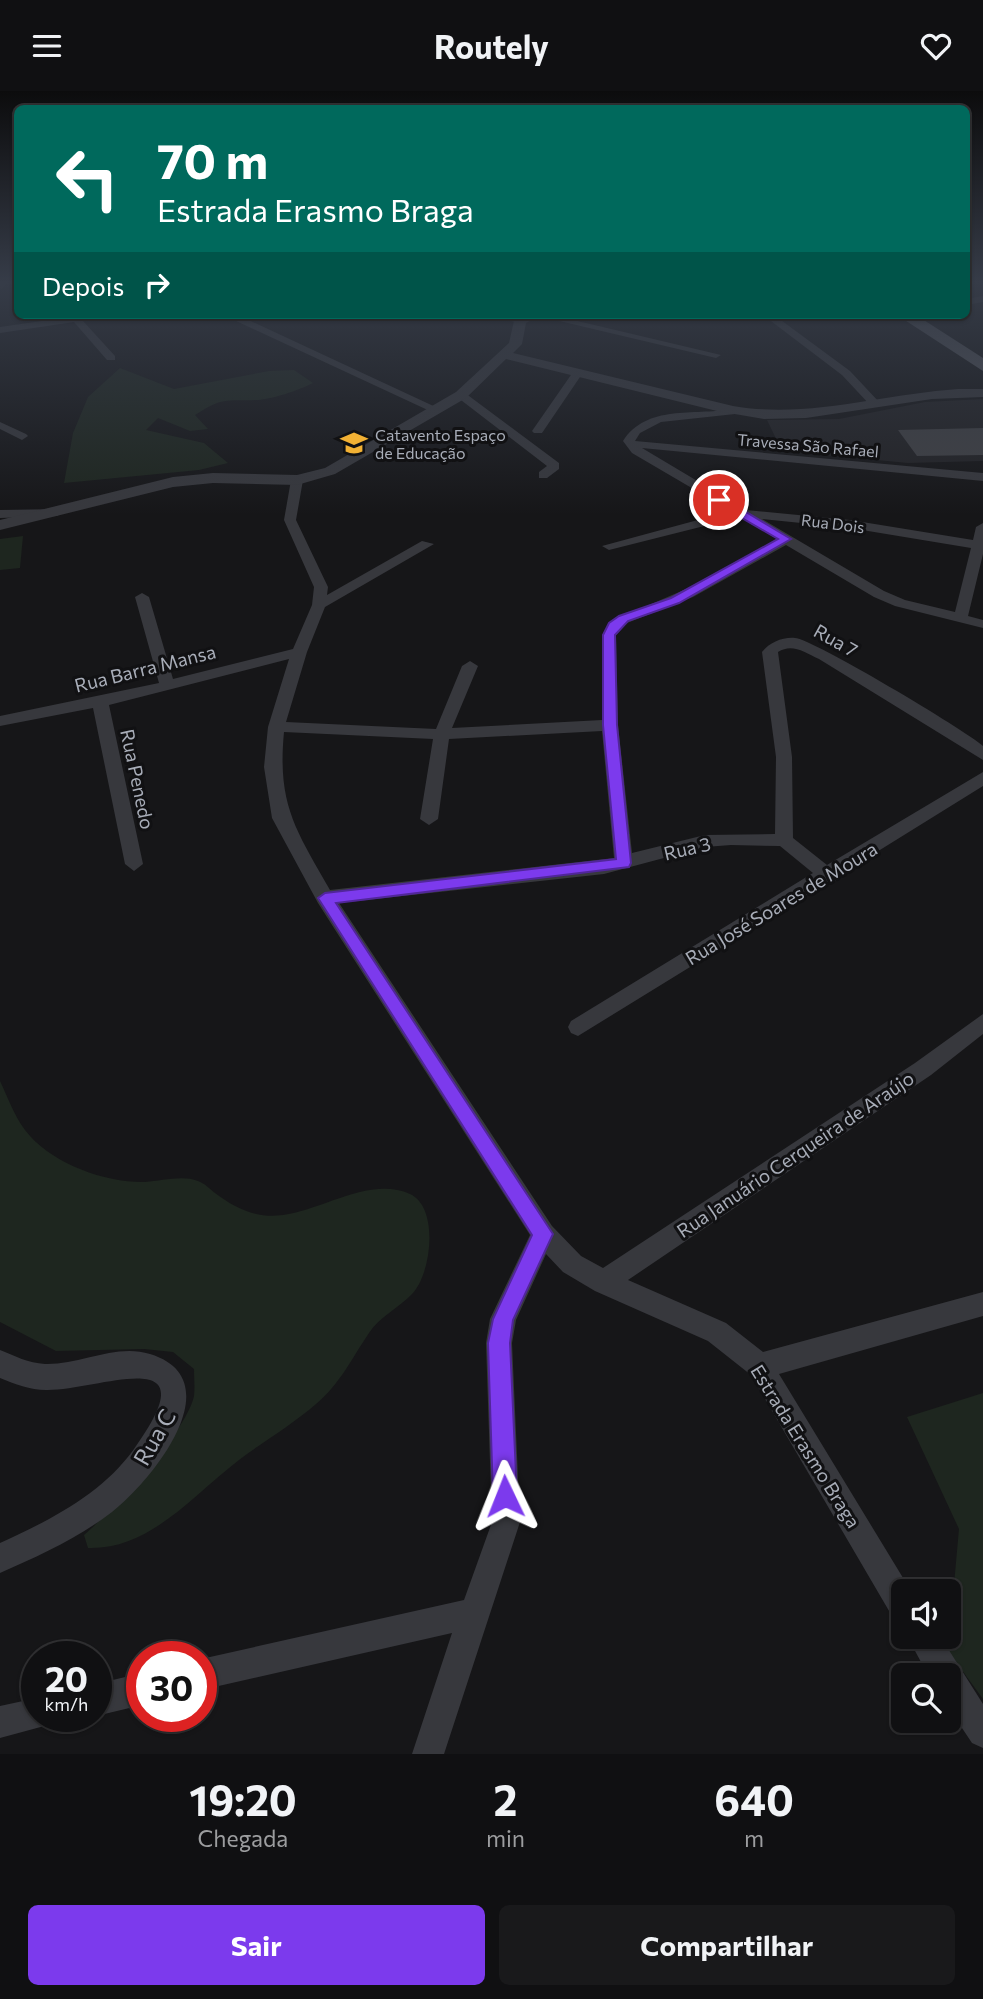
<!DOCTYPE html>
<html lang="pt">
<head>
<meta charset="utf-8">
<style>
  :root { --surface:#101012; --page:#19191b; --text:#f1f3f6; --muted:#9c9d9f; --line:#303032; --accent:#7c3aed }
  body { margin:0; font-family:Commissioner,sans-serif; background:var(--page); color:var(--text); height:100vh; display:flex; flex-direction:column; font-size:26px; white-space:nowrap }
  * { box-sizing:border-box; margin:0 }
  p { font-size:23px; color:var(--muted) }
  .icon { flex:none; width:38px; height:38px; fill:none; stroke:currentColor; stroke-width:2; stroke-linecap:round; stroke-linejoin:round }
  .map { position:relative; height:1663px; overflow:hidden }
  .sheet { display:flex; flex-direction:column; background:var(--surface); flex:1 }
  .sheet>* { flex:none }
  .top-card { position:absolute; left:14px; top:14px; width:956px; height:214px; border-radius:10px; box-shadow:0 2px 5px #0004,0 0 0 2px var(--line); background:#00695c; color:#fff; overflow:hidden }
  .controls { position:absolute; left:891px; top:1488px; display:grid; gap:14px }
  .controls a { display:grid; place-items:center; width:70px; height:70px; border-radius:10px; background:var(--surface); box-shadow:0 2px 5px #0004,0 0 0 2px var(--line); font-size:35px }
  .speed { position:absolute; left:21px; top:1550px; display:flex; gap:14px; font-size:35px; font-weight:700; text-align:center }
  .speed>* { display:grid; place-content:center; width:91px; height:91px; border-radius:50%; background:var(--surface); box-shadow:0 2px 5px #0004,0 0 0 2px var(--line); line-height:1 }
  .speed small { font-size:18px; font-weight:400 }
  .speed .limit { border:10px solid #d22; background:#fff; color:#111 }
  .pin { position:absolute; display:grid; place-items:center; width:60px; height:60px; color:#fff; margin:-30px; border:4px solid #fff; border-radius:50%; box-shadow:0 2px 7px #0007 }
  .me { position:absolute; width:77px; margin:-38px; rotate:358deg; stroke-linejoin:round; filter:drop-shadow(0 0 5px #0008) }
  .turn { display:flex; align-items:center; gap:24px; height:147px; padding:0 28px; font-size:32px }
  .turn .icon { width:91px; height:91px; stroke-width:2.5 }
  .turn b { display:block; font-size:49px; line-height:60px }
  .then { display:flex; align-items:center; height:66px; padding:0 28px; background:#0003; gap:14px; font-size:26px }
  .eta { display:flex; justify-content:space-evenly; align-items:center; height:119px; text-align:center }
  .eta b { font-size:42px; font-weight:700; line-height:49px }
  .cta { display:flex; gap:14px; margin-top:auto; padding:14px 28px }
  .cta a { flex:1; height:80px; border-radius:10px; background:var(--accent); color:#fff; font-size:28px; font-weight:700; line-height:80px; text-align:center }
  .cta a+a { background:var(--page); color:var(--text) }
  header { display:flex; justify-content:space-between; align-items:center; height:91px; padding:0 28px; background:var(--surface); font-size:32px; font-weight:700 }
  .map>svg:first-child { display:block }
  .built { fill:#222225 }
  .green { fill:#1e261f }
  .building { fill:#404145 }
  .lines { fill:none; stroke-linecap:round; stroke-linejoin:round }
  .minor { fill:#37383d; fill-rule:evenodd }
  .tertiary { fill:#37383d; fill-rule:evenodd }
  .primary { fill:#53555c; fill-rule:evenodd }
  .route { fill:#7c3aed; stroke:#51269a; stroke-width:2 }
  .labels { text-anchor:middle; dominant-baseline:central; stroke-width:6; stroke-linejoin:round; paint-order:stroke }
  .far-poi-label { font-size:16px; fill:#a8adb8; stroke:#111113; text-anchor:start }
  .far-street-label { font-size:16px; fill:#a8adb8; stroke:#111113 }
  .street-label { font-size:19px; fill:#a8adb8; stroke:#111113 }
  .near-street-label { font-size:23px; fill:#a8adb8; stroke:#111113 }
</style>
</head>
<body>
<header><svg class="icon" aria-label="menu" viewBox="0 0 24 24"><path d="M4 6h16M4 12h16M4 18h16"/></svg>Routely<svg class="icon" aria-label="heart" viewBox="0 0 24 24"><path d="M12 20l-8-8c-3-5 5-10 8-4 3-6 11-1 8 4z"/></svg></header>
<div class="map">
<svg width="983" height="1663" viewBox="0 0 983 1663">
  <rect width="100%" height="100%" fill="#161618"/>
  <path class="built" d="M983,308V370L908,372L782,360L767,329L839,328L925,311Z"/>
  <path class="green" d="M120,277L174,298L269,280L294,279L313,292C300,299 270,309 256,309C225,310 223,306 195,324L208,338L190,340L158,327L146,339L204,352L228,372L199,379L64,392L73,342L88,306Z
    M23,445L20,477L0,479V448Z
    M0,990C9,1009 16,1030 30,1045C56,1074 107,1092 145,1091C162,1090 182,1084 198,1090C204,1092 210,1098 215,1102C235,1117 257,1128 283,1124C323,1119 370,1085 410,1103C440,1117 431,1184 412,1203C399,1217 380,1225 369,1242C352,1267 340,1293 316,1313C292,1334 264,1350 239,1369C193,1404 150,1459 88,1457L84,1444C112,1420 187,1340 194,1305C195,1297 194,1286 194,1278L173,1261L144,1258L56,1260L0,1231Z
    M983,1302V1608L948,1560L959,1438L907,1326Z"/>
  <path class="building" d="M983,337V364L917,365L898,339Z"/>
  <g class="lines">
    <path class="minor" d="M0,191H7L3,197L0,198Z
      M983,205V211L966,214V208Z
      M84,224H110L83,230L115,265V269H107L74,231L0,242V236Z
      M495,224H510L525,230L520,233Z
      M534,224H552L721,264L716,267Z
      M763,224H774L850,280L879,311V315H871L842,284Z
      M234,225H240L442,319L432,321L234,229Z
      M573,281L582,283L542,342H534L532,340Z
      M457,302H465L559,372V378L547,387H539V381L547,375L457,306Z
      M731,318L735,319V323L661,331L640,342L635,350L983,382V390L642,357L746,419L850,429L973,449L976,436L983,432V463L968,525L983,529V537L895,515L874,506L786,454L693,506L627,532L616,544L618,634L632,762L705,744L775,743L776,666L762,561C770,551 783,546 795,547C811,547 967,640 983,655V669L819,568C804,561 792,552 778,561L792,666L793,747L827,774L983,681V695L838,785L836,790L828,791L578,945L571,942L568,936L571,930L813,782L780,755L731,754L705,756L604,783L339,812L552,1135L581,1165L603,1177L915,972L983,923V943L931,984L628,1189L726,1232L763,1261L983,1201V1225L779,1283L911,1500H903V1529L892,1525L751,1284L708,1250L595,1200L563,1181L546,1163L516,1229L512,1252L520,1431L444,1663H412L452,1542L201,1599V1568L464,1509L492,1431L486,1252L490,1228L530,1144L318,812L272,727L264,676L268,636L289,568L109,614L143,773L134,780L125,773L93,617L0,635V625L159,592L135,506L142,502L149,506L173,588L293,558L312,514L314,496L284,429L291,389L297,385L303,389L296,429L328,496L327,504L422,450L434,453L325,516L307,561L286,631L436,638L462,575L470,570L478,575L452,637L602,629V544L612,530L700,492L777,448L740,426L609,459L602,455L731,420L632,362L623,350C647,313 694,325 731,318ZM762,428L850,437L971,457L955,521L905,509L884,500ZM602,640L614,767L330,799C296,739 277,714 284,641L433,648L420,728L429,734L438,728L449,648Z
      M0,331L26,343L28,345L22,349L0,338Z
      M62,418L63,421L57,425L0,427V419Z
      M0,1259C15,1265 28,1272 45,1273C80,1274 116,1252 150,1263C234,1289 151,1391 112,1421C78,1447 39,1465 0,1482V1452C50,1429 101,1404 134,1358C213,1248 99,1300 46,1299C30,1299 15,1293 0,1287Z
      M907,1545H940L983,1613V1657L972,1652L948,1616V1584H928Z
      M142,1582V1614L96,1625V1593Z
      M37,1607V1626H52L48,1634L0,1647V1615Z"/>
    <path class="tertiary" d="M524,224H541L526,232L522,253L513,262L733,315C808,328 883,303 958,298H983V306L932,308L806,327L764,328L717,320L506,268L466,307L335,383L297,394L213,392L173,396L0,439V429L173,386L213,382L297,384L325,377L456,301L509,252L514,230Z"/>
    <path class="primary" d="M897,224H916L983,267V280Z"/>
  </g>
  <linearGradient id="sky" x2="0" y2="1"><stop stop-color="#0c0c0d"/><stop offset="0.45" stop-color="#363c48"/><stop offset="1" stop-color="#363c48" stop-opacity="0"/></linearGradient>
  <rect width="983" height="424" fill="url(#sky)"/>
  <path class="route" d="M716,407H723L791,448L679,512L628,530L615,544L617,634L631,772L629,776L336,812L553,1143L513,1229L510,1252L517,1405L513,1413L505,1417L497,1413L493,1405L488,1252L493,1228L532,1144L318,807L325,802L616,768L603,634V544L609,532L619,525L671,507L778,448L716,412Z"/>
  <defs>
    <g id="school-bare" transform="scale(2.1)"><path d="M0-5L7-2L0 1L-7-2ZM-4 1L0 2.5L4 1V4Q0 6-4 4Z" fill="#f2b134" stroke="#111113" stroke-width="2.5" paint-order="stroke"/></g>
  </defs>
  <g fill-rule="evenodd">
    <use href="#school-bare" x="354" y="352"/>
  </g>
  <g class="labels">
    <g class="far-poi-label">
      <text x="375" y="343">Catavento Espaço<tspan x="375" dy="18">de Educação</tspan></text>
    </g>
    <g class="far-street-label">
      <text transform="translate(808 354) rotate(5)">Travessa São Rafael</text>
      <text transform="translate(833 432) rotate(7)">Rua Dois</text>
    </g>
    <g class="street-label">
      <text transform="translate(836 549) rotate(29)">Rua 7</text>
      <text transform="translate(145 577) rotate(-14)">Rua Barra Mansa</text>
      <text transform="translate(138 688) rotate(78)">Rua Penedo</text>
      <text transform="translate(687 757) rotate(-13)">Rua 3</text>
      <text transform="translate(781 812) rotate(-31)">Rua José Soares de Moura</text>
      <text transform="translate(795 1063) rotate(-34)">Rua Januário Cerqueira de Araújo</text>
      <text transform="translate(806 1355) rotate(58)">Estrada Erasmo Braga</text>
    </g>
    <g class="near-street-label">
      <text transform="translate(154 1346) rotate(-60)">Rua C</text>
    </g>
  </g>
</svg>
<div class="controls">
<a><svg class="icon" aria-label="sound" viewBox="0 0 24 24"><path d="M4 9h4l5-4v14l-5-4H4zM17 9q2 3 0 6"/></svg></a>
<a><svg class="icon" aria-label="search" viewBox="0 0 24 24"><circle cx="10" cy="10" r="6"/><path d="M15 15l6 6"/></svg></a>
</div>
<div class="speed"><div>20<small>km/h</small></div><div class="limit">30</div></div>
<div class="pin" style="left:719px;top:409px;background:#d93025"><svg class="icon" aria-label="arrive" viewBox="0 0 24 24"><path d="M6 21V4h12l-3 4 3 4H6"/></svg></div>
<svg class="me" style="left:505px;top:1405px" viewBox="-20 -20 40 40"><path d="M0-17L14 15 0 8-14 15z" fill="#7c3aed" stroke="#fff" stroke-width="4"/></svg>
<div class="top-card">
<div class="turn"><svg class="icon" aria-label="left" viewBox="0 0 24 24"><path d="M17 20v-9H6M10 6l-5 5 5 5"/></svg><div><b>70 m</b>Estrada Erasmo Braga</div></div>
<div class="then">Depois<svg class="icon" aria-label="right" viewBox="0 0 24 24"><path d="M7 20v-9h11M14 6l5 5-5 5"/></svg></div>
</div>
</div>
<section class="sheet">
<div class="eta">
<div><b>19:20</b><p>Chegada</p></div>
<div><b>2</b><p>min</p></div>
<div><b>640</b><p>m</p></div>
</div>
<div class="cta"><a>Sair</a><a>Compartilhar</a></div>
</section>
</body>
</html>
